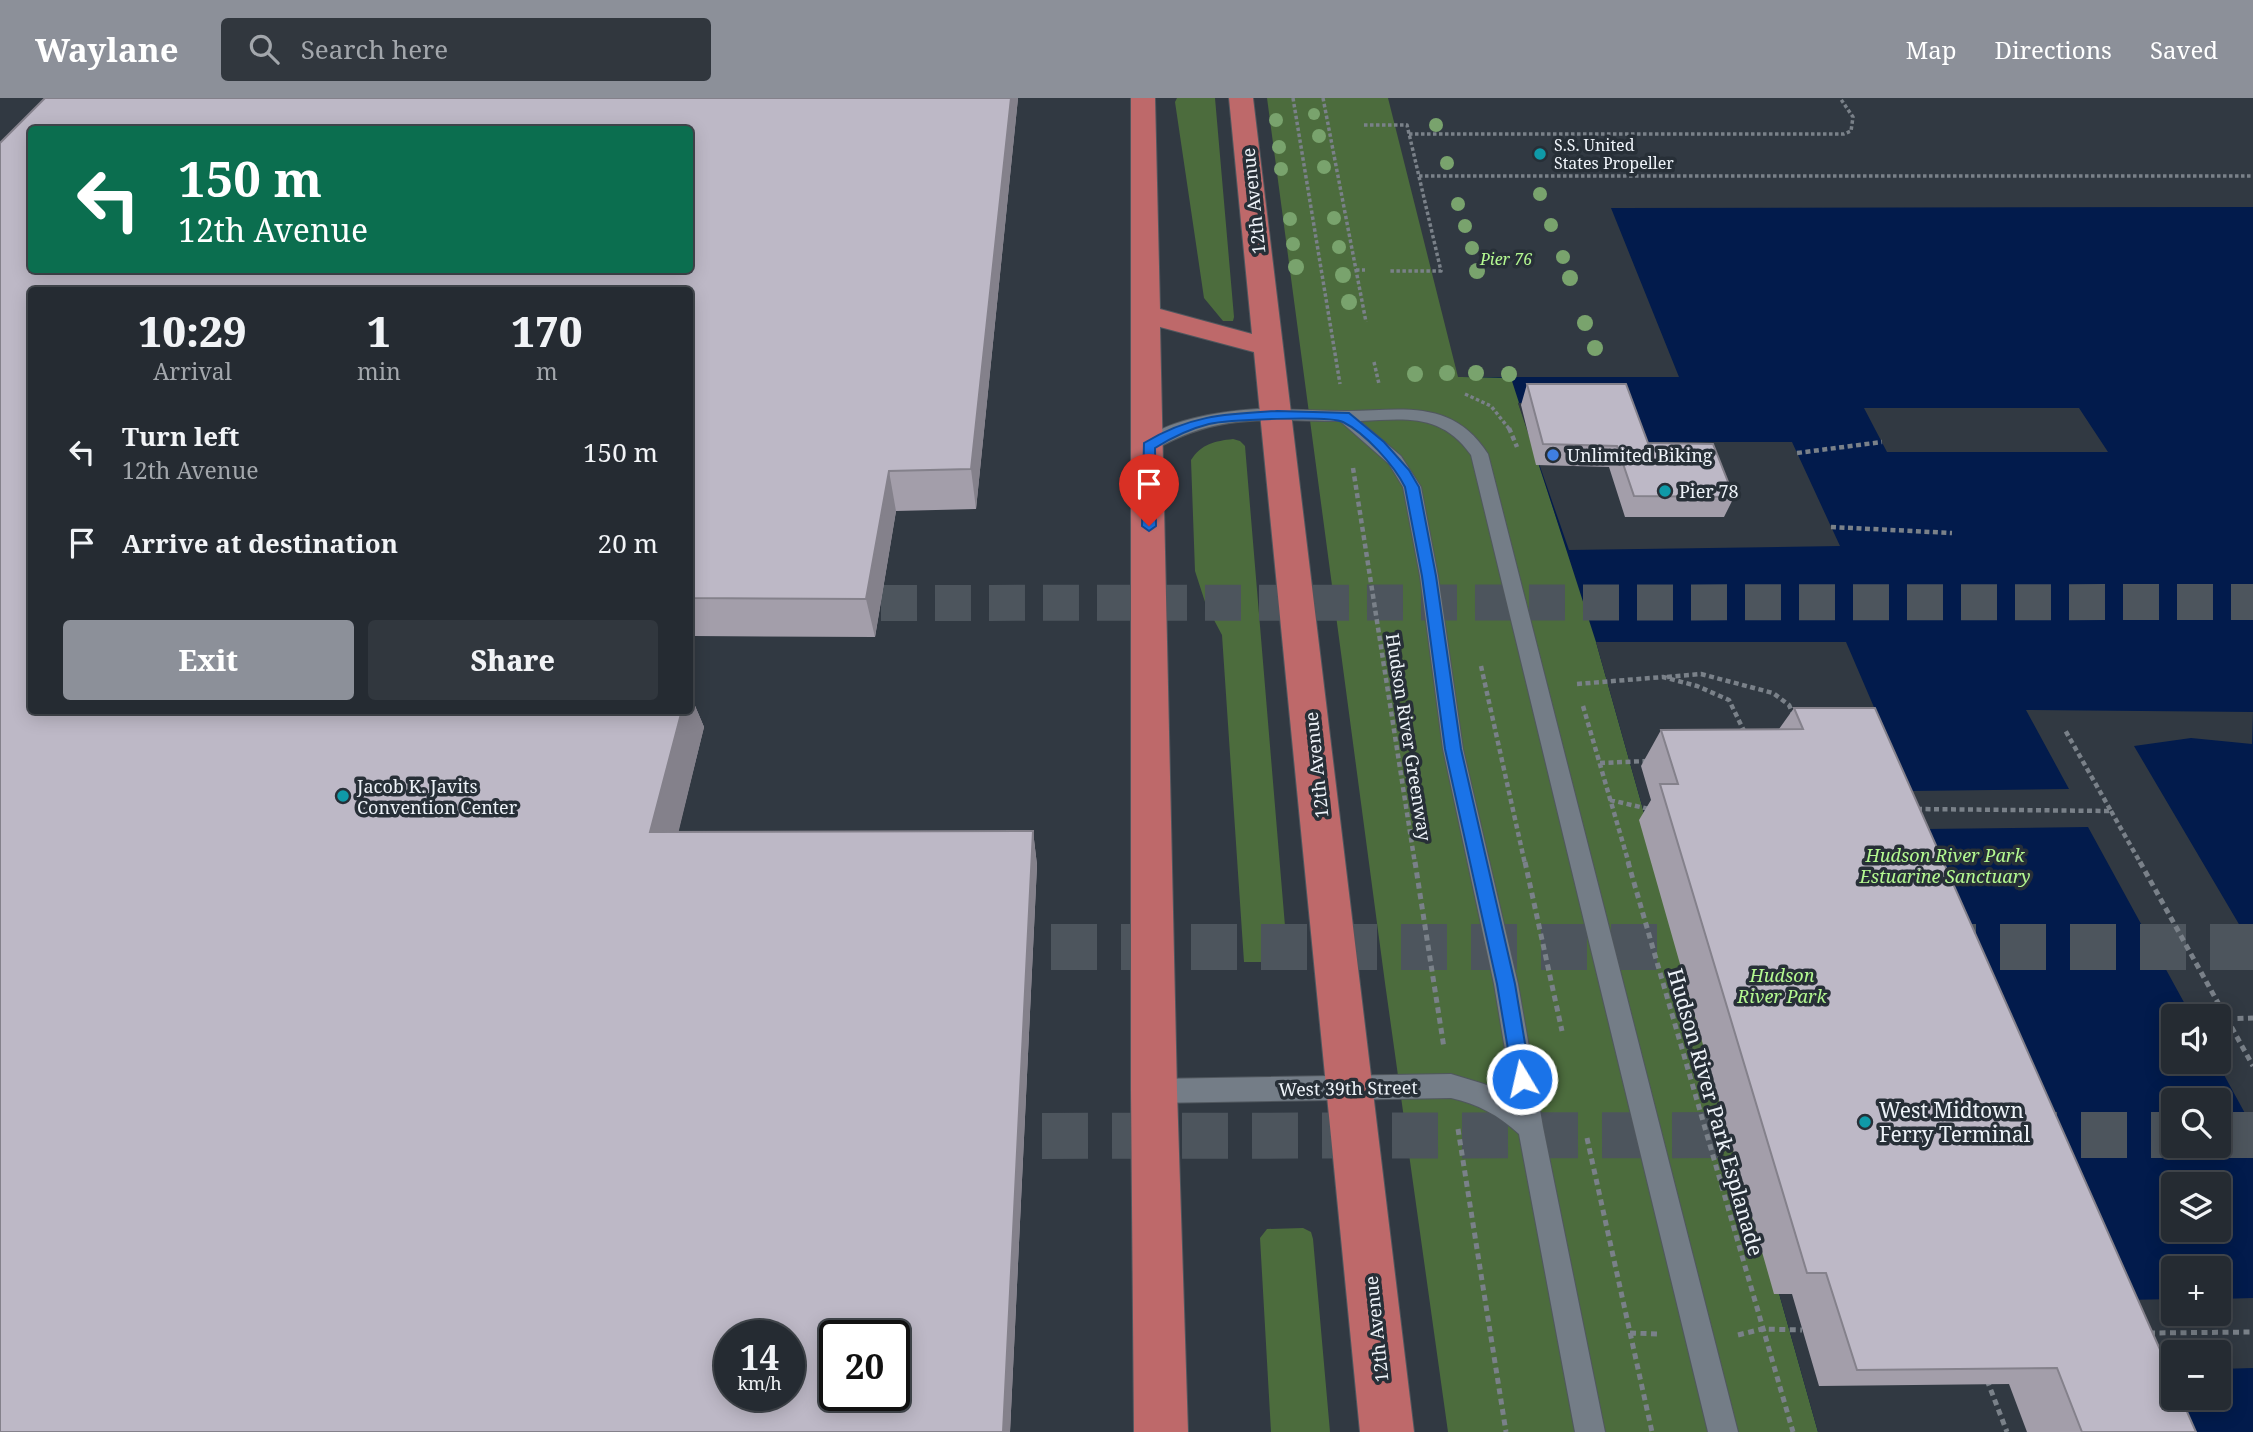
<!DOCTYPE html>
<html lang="en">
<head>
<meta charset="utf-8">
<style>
  :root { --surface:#252b32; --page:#31373e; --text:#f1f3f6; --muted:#a3a7ac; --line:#42474d; --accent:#8c9099 }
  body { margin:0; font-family:"Noto Serif",serif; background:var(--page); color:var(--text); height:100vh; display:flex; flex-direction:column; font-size:26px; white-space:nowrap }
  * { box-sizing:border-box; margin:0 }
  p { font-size:23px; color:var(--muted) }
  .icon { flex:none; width:38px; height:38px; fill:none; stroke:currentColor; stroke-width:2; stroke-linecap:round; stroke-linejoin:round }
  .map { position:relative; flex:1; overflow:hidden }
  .panel { position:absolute; left:28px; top:189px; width:665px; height:427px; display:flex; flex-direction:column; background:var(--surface); border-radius:7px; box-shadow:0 4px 18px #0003,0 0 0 2px var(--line) }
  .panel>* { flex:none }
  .hud { position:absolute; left:28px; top:28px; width:665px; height:147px; border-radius:7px; box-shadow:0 4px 18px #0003,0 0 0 2px var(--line); background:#0b6e4f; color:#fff; overflow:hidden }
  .buttons { position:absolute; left:2161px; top:906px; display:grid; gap:14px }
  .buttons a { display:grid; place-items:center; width:70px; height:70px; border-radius:7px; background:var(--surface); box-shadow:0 4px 18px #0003,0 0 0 2px var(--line); font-size:35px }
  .speed { position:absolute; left:714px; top:1222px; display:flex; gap:14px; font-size:35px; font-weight:700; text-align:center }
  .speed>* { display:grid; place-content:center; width:91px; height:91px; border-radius:50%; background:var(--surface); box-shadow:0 4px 18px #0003,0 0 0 2px var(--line); line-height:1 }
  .speed small { font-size:18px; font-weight:400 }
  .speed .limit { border:4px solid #111; border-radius:10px; background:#fff; color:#111 }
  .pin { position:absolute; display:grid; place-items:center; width:60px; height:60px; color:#fff; margin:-72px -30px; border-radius:50% 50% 50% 0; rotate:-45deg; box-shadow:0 0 7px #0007 }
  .pin .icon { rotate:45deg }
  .me { position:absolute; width:77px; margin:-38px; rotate:351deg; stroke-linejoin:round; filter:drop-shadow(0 0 5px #0008) }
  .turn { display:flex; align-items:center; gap:24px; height:147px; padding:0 35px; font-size:32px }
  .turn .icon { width:91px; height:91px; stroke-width:2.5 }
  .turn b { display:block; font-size:49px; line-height:60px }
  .eta { display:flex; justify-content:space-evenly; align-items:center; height:119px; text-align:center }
  .eta b { font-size:42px; font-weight:800; line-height:49px }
  .action { display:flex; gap:14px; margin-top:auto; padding:14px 35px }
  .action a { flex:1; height:80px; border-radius:7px; background:var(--accent); color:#fff; font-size:28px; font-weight:800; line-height:80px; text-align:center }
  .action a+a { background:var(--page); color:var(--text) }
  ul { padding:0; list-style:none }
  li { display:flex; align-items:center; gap:21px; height:91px; padding:0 35px }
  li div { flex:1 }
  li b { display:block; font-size:26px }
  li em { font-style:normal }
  header { display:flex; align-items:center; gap:42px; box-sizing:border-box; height:98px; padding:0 35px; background:var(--accent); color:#fff }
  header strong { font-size:33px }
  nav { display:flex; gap:38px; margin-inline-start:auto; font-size:24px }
  .search { width:490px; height:63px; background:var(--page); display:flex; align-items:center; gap:18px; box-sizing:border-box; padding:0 24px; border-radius:7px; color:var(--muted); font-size:26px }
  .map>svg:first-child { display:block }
  .green { fill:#4c6c3d; fill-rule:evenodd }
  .water { fill:#021b4c; fill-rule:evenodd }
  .pier { fill:#313942 }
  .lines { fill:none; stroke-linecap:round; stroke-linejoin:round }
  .motorway-tunnel-far1 { stroke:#4d555d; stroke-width:36; stroke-dasharray:36 18; stroke-linecap:butt }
  .motorway-tunnel { stroke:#4d555d; stroke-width:46; stroke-dasharray:46 24; stroke-linecap:butt }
  .service-casing { stroke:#50575e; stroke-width:2 }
  .trunk-casing { stroke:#50575e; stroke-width:2 }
  .path-far2 { stroke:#7a8189; stroke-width:3.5; stroke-dasharray:3.5 2.5; stroke-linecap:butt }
  .path-far1 { stroke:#7a8189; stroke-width:4.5; stroke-dasharray:5 3.5; stroke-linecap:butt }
  .path { stroke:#7a8189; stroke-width:5; stroke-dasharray:6 4.5; stroke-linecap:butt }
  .service { fill:#747d87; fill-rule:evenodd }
  .trunk { fill:#be696a; fill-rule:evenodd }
  .tree { fill:#79a36d }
  .wall { fill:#a39eaa; fill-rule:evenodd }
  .shaded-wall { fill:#84818b }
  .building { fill:#bdb8c6; stroke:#84818b; stroke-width:2; fill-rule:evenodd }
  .route { fill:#1a73e8; stroke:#114b97; stroke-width:2 }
  .culture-dot { fill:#0f9aa8; stroke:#272f37; stroke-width:2.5 }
  .shop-dot { fill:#3f7fe0; stroke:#272f37; stroke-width:2.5 }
  .labels { text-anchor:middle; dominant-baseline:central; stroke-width:7; stroke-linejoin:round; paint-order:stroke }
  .far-poi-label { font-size:16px; fill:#eef3f9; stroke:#272f37; text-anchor:start }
  .far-park-label { font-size:16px; font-style:italic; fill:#b4f991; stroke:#272f37 }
  .street-label { font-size:18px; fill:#eef3f9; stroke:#272f37 }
  .poi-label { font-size:18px; fill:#eef3f9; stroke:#272f37; text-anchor:start }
  .park-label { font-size:18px; font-style:italic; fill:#b4f991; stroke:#272f37 }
  .near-poi-label { font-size:21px; fill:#eef3f9; stroke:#272f37; text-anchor:start }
  .near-street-label { font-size:21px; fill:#eef3f9; stroke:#272f37 }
</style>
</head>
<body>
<header>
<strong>Waylane</strong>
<div class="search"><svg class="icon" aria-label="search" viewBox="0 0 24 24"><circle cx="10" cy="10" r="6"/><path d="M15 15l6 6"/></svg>Search here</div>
<nav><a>Map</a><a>Directions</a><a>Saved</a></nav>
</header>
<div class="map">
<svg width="2253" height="1334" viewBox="0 0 2253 1334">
  <rect width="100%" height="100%" fill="#313942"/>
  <path class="green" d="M1177,0H1215L1234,219L1233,223H1223L1204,200L1175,4Z
    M1267,0H2253L1518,305L1582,497L2253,490V1334H1448L1385,885ZM2174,919H2219V964H2174ZM2174,1003H2219V1048H2174ZM2174,1087H2219V1132H2174ZM2174,1171H2219V1216H2174ZM2174,1255H2219V1300H2174Z
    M1233,341L1240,343L1245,348L1288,864H1244L1222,537L1206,507L1195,473L1191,362C1201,346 1215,343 1233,341Z
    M1303,1130L1311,1134L1313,1141L1330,1334H1271L1260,1140L1267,1131Z"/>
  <path class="water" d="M1391,0H2253V1334H1818L1596,544L1511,280L1462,279ZM2174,919H2219V964H2174ZM2174,1003H2219V1048H2174ZM2174,1087H2219V1132H2174ZM2174,1171H2219V1216H2174ZM2174,1255H2219V1300H2174Z"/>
  <path class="pier" d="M1388,0H2253V109L1611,110L1679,279H1458Z
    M1518,305H1620L1568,344H1792L1840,448L1569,452Z
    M1864,310H2079L2108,354H1887Z
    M1596,544H1846L1910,693L2069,691L2026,612L2253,614L2252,646L2191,640L2134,648L2253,850V1030L2217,964L2219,919H2192L2088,729L1926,731L2126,1202L2173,1201L2174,1216H2219V1201L2253,1200V1270L2219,1271V1255H2174L2173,1272H2156L2182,1334H1818Z"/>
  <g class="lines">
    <path class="motorway-tunnel-far1" d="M827,505L2253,504"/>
    <path class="motorway-tunnel" d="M981,849H1726
      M1930,849H2253
      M2011,1037H2174
      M2219,1037H2253
      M972,1038L1779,1037"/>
    <g class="service-casing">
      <path id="service" d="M1257,311C1287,311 1318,313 1348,313C1404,312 1453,301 1488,356L1738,1334H1708L1471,357C1441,315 1406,321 1360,323L1401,358L1421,389L1438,478L1463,651L1518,886L1543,1029L1605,1334H1575L1519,1036C1498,1017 1478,1006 1451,1000L1154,1005L1145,1001L1142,993L1145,985L1154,981L1451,976L1484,986L1513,999L1494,886L1443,651L1420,478L1403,389L1389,366L1340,323C1267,323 1220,314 1154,352L1148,354L1139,348C1160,321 1225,313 1257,311Z"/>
    </g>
    <g class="trunk-casing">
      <path id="trunk" d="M1131,0H1155L1160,211L1252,236L1229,0H1253L1414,1334H1360L1254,254L1160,229L1177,993L1188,1334H1134L1131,993Z"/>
    </g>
    <path class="path-far2" d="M1293,0L1340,286
      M1323,0L1366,224
      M1364,27H1407L1441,173H1390
      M1409,36H1844L1851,33L1853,19L1840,0
      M1419,78H2253
      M1356,172H1365
      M1374,264L1379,286
      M1465,296L1491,308L1510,332"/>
    <path class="path-far1" d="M1509,330L1517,349
      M1797,355L1882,344
      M1353,370L1415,766
      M1831,429L1952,435
      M1481,568L1525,766
      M1667,579L1701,576L1773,595L1789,607L1793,616
      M1577,586L1663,579L1697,588L1729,602L1744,633H1748
      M1583,608L1629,766
      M1600,665L1648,663
      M1610,702L1649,711
      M1917,711L2111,713L2065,632
      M2111,713L2141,766"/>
    <path class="path" d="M1415,764L1444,950
      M1525,764L1562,933
      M1628,764L1793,1334
      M2140,764L2253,968
      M2227,921L2253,920
      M1458,1031L1506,1334
      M1587,1040L1652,1334
      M1630,1235L1658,1236
      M2149,1235L2253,1234
      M1738,1237L1762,1231L1802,1232
      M1987,1282L2007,1334"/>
    <use href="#service" class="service"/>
    <use href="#trunk" class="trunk"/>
  </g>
  <g class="tree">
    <circle cx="1314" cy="16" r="6"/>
    <circle cx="1276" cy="22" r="7"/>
    <circle cx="1436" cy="27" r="7"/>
    <circle cx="1319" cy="38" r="7"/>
    <circle cx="1279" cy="49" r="7"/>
    <circle cx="1447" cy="65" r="7"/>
    <circle cx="1324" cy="69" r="7"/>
    <circle cx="1281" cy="71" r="7"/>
    <circle cx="1540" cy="96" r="7"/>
    <circle cx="1458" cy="106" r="7"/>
    <circle cx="1334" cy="120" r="7"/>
    <circle cx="1290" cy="121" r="7"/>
    <circle cx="1551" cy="127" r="7"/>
    <circle cx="1465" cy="128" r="7"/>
    <circle cx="1293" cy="146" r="7"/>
    <circle cx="1339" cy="149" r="7"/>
    <circle cx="1472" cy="150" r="7"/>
    <circle cx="1563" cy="159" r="7"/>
    <circle cx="1296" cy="169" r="8"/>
    <circle cx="1477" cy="173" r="8"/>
    <circle cx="1343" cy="177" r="8"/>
    <circle cx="1570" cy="180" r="8"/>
    <circle cx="1349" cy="204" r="8"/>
    <circle cx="1585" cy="225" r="8"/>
    <circle cx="1595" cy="250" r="8"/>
    <circle cx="1447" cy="275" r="8"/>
    <circle cx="1476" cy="275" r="8"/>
    <circle cx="1415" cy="276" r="8"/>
    <circle cx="1509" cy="276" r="8"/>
  </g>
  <path class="wall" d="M45,0H1018L976,411L896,413L875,539L694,538L690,556V192H32V612H690V596L704,629L678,734L1033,733L1037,767L1010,1334H0V45ZM32,32H690V172H32ZM730,1237H789V1297H730ZM835,1237H894V1297H835Z
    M1527,286L1648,345L1734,399L1724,419H1625L1609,369L1536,367L1521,307Z
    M1794,610L2196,1334H2027L2009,1286L1819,1288L1792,1196H1774L1639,722L1651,702L1641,668L1661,632L1779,631Z"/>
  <path class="shaded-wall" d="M1011,0H1018L976,411L971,371Z
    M889,373L896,413L875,539L866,501Z
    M690,526L694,538L690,556Z
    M690,596L704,629L670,769L650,734L682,612H690Z
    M1033,733L1037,767L1010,1334H1003Z"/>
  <path class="building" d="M45,0H1011L971,371L889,373L866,501L690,500V192H32V612H682L650,734L1033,733L1003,1334H0V45ZM32,32H690V172H32ZM730,1237H789V1297H730ZM835,1237H894V1297H835Z
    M1527,286H1626L1648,345L1713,346L1734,399L1634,398L1617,348L1543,346Z
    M1794,610H1875L2174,1283V1300H2181L2196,1334H2082L2057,1270L1857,1272L1826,1175H1807L1660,686H1678L1661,632L1803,631Z"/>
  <path class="route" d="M1277,313L1349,315L1384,344L1409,372L1419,389L1436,478L1461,651L1515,886L1531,981L1529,987L1522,990L1515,987L1513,981L1497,886L1445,651L1422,478L1405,389C1394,367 1365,335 1343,324C1329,317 1226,322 1209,326C1189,331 1171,340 1155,350L1156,428L1149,433L1142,428L1144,345C1190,317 1225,316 1277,313Z"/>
  <g class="culture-dot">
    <circle cx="1540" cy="56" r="7"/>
    <circle cx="1665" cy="393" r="7"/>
    <circle cx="343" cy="698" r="7"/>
    <circle cx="1865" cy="1024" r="7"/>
  </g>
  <circle class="shop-dot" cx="1553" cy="357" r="7"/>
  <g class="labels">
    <g class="far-poi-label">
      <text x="1554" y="47">S.S. United<tspan x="1554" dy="18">States Propeller</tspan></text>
    </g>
    <g class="far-park-label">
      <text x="1506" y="161">Pier 76</text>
    </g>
    <g class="street-label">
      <text transform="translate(1253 103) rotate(-96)">12th Avenue</text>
      <text transform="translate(1409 639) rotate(81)">Hudson River Greenway</text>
      <text transform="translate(1316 667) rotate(-96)">12th Avenue</text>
      <text transform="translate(1348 990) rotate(-1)">West 39th Street</text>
      <text transform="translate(1376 1231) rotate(-96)">12th Avenue</text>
    </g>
    <g class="poi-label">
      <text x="1567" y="357">Unlimited Biking</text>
      <text x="1679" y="393">Pier 78</text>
      <text x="357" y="688">Jacob K. Javits<tspan x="357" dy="21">Convention Center</tspan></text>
    </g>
    <g class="park-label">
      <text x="1945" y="757">Hudson River Park<tspan x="1945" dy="21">Estuarine Sanctuary</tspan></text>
      <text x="1782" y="877">Hudson<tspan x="1782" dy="21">River Park</tspan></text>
    </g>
    <g class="near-poi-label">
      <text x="1879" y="1012">West Midtown<tspan x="1879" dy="24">Ferry Terminal</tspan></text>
    </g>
    <g class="near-street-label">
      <text transform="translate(1716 1014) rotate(74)">Hudson River Park Esplanade</text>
    </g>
  </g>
</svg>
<div class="buttons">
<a><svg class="icon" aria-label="sound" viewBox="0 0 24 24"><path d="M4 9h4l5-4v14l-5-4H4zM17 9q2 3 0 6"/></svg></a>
<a><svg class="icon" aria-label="search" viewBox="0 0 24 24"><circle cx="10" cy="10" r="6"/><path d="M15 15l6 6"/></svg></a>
<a><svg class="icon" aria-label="layers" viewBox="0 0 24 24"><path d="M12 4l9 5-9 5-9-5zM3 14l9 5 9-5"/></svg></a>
<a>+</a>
<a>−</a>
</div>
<div class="speed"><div>14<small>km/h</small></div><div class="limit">20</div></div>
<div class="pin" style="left:1149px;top:428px;background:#d93025"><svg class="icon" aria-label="arrive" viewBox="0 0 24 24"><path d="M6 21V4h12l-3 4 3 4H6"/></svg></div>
<svg class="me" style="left:1522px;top:981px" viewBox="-20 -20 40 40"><circle r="17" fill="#1a73e8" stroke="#fff" stroke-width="3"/><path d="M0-11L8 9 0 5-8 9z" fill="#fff"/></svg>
<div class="hud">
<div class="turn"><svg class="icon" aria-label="left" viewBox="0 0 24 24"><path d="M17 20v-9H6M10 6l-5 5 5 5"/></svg><div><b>150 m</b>12th Avenue</div></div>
</div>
<section class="panel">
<div class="eta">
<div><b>10:29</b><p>Arrival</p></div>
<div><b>1</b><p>min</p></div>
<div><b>170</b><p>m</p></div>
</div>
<ul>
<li><svg class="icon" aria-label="left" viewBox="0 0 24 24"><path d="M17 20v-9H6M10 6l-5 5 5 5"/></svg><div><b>Turn left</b><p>12th Avenue</p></div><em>150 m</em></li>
<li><svg class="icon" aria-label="arrive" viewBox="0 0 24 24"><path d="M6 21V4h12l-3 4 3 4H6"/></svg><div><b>Arrive at destination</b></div><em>20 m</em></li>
</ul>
<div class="action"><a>Exit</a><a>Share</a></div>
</section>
</div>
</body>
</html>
